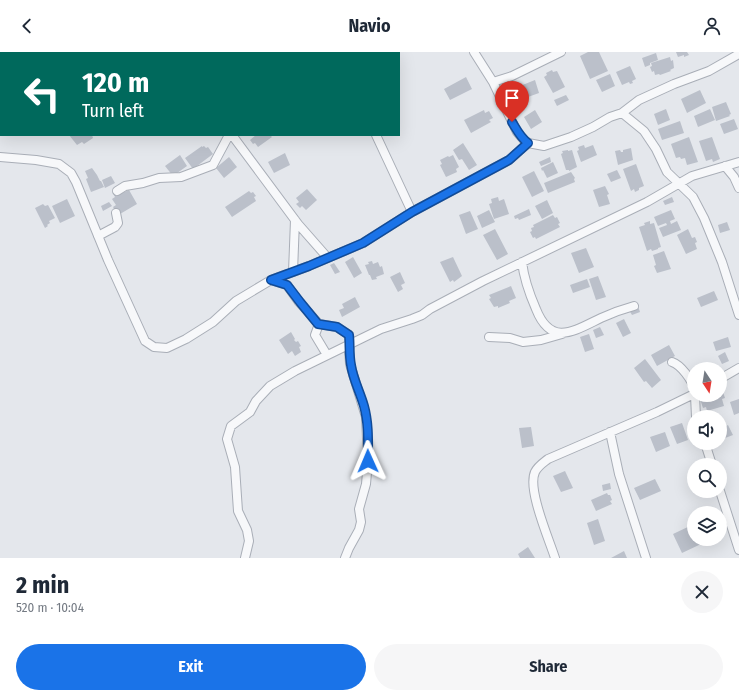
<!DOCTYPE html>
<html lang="en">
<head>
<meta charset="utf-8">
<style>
  :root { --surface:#fff; --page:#f6f6f7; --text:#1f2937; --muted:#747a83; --accent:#1a73e8 }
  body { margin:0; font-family:"Fira Sans Condensed",sans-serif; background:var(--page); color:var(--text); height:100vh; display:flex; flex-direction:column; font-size:15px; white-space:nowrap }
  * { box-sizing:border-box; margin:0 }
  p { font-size:13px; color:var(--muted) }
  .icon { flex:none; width:22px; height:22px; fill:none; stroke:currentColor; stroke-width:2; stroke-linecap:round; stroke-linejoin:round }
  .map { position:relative; height:506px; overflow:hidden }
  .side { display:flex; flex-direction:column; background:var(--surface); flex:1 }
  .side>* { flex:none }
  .hud { position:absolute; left:0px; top:0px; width:400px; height:84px; box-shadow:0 4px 16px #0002; background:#00695c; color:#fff; overflow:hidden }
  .needle { width:26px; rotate:168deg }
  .controls { position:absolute; left:687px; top:310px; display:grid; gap:8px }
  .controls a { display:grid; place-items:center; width:40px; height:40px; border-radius:50%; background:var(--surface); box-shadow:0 4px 16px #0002; font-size:20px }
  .pin { position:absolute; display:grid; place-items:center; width:34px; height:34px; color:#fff; margin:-41px -17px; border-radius:50% 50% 50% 0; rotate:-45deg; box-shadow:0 0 4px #0007 }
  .pin .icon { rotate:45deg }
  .me { position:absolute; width:44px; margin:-22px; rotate:359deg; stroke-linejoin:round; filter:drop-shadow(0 0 3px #0008) }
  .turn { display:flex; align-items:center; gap:14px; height:84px; padding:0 16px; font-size:18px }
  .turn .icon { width:52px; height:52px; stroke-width:2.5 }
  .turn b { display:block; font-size:28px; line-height:34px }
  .round { display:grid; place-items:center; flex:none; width:42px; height:42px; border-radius:21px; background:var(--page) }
  .head { display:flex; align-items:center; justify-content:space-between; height:68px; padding:0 16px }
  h1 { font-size:24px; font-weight:700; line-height:30px }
  .cta { display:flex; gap:8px; margin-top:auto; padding:8px 16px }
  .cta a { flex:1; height:46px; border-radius:24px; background:var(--accent); color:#fff; font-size:16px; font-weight:700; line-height:46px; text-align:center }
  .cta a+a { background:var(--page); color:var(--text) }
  header { display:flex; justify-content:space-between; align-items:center; height:52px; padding:0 16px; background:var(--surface); font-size:18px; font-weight:700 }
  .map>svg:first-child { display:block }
  .building { fill:#bbc0ca }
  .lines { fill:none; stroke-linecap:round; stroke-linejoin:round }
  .minor-casing { stroke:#a9aeb7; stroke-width:10 }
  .minor { stroke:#f7f8fa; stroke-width:8 }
  .route-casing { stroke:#114b97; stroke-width:10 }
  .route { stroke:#1a73e8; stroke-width:7 }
</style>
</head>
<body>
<header><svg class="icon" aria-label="back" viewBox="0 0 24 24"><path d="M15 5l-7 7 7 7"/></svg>Navio<svg class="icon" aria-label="person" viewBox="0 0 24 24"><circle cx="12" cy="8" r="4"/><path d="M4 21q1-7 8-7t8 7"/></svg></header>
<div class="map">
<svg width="739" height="506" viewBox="0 0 739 506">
  <rect width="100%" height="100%" fill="#e4e7ec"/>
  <path class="building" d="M588,0H599L608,19L590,27L580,4Z
    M676,0H687L689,3L684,5V3L678,5Z
    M656,1L658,8L650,11V13L645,15L642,6Z
    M670,5L671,9L673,8L674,16L670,18L671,19L660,23L659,22L655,23L654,19L652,20L650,15L652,14L651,11Z
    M630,14L636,27L632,29L633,31L630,32L629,30L622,33L616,20Z
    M552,18L553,20L557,19L565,35L553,41L544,25L547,23L546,21Z
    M610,22L615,34L602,40L596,28Z
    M466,25L472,37L450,48L444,37Z
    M535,28L539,41L517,49L515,45L513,46L510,38Z
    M700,38L706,51L687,61L681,47Z
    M566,43L569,48L557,54L554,48Z
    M726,50L731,62L729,63L730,64L716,69L712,55Z
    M666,57L670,68L658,73L654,62Z
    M710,57L715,68L698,75L694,64Z
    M484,58L485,61L489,59L493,66L489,68L491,70L471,81L464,68Z
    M535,58L542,70L531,77L524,65Z
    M734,67L738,77L724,82L720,72Z
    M680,69L684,81L662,88L658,77Z
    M69,83H92L93,86L84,92L82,90L77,93Z
    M256,83H270L272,85L258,95L255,91L253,92L250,88Z
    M689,85L698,110L687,113L685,106L681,107L680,105L676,106L671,92Z
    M712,85L720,107L713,110L712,107L706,109L699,89Z
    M463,91L477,113L469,118L462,107L459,108L453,98Z
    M584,93L585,96L593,93L597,103L581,110L577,99L579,98L578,95Z
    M202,94V95L204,94L206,96L208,95L213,102L193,117L185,106Z
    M631,96L633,108L618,113L615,99L620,98L621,100H623V98Z
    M568,98V99L572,98L577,115L569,119V118H566L561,102L563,101L562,99Z
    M285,101L290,113L274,121L268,110Z
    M180,103L187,114L173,124L165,114Z
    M453,103L459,115L456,117L457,120L446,125L440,113L442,112L440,108L448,104L449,105Z
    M229,105L237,115L224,126L216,116Z
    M550,105L551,110L541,114L539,110Z
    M553,110L558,121L547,126L543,118L542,119L541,116Z
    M636,112L644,134L639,136V138L635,140L634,137L631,139L623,117Z
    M92,116L97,123L100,129H101L104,135L91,140L86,127L88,126L85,119Z
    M617,118L621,126L611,130L607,122Z
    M534,119L544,139L532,145L522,125Z
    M571,120L575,126L574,127L575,130L548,141L544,131Z
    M111,124L115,131L105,136L102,128Z
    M605,134L609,142L607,143L610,152L599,155L593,138Z
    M307,137L317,148L306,158L302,154L300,156L296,152L299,150L296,146Z
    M129,138L137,152L120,162L117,157L115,158L113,155L116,153L112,147L115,145L114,143L119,140L120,142Z
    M249,139L251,141L253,140L256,144L254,145L256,149L232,165L225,155Z
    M498,145L499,149L504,147L509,162L494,167L489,152L492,151L491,147Z
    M672,145L674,150L665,153L663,149Z
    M67,147L75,164L60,171L52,154Z
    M547,148L553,161L542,167L535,154Z
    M109,150L112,154L103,159L101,154Z
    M43,152L45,154L48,153L55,166L49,169L50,171L47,173L48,174L45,176L35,156Z
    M529,157L531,163L519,168L518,166L515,167L514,164Z
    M489,158L495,170L482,176L477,164Z
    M671,158L675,167L670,169L671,172L677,169L681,178L663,185L659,176L667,173L666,171L658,174L654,165Z
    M470,159L478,177L466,182L459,163Z
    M553,163L555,166L557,165L560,171L558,172L560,175L536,187L535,185L533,186L530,180L532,179L531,176L534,175L533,173Z
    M650,169V172L654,171L661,195L658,196V197L652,199L651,197L647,199L639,175L645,173L644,171Z
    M727,170L730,178L720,181L718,173Z
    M495,177L508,202L497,208L483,183Z
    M688,177L692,186L695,185L697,190L695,191L697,197L686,202L677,183Z
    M586,196L594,215L579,221L571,201Z
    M664,199L671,217L657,221L654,214L656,213L653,203Z
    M353,205L362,221L354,226L345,210Z
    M453,205L462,224L454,230L453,228L450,230L440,210Z
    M372,209L373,212L378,210L380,215L382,214L384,222L376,225L377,227L372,228L370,223H369L365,213L369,212L368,210Z
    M334,211L340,220L335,222L330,213Z
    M400,220L405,231L401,233L403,237L398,240L390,225Z
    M598,224L606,245L596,248L589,227Z
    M587,227L590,235L573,241L570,233Z
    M511,234L516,246L509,249L510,251L498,256V254L494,255L489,247L491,246L489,243Z
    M714,239L718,248L701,255L697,246Z
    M355,245L360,255L342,265L339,258L344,256L342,252Z
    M638,254L640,260L632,263L629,258Z
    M624,267L631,281L623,285L616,271Z
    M600,275L604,283L596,286L593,278Z
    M291,280L295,287L294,288L296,290L298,289L301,294L299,295L301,300L295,304L292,299L288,302L279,288Z
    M589,282L594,297L585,300L580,285Z
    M728,285L731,295L716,299L713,290Z
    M669,293L675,304L657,314L651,303Z
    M725,300L729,309L722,312L718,304Z
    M645,307L661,328L652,336L646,329L644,330L634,316Z
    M723,340L725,346L722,347L724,354L707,359L706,355L703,356L700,347L714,343H720V341Z
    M739,347V361L734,363L730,350Z
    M682,371L688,388L677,392L670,375Z
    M728,373L733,383L720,388V377Z
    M531,375L534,394L522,396L519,376Z
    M665,380L670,394L656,400L650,385Z
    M565,419L573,436L561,440L553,424Z
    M655,427L661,439L640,448L634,436Z
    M610,431L611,437L603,439L602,433Z
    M607,441L608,443H610L612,448L610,449L612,452L596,459L591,448Z
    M598,467L605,489L594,493L587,471Z
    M692,473L694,477V487H702L699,488L701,492L682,501L673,482Z
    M528,495L535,506H520L518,502Z
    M624,499L627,506H611Z"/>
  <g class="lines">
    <g class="minor-casing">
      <path id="minor" d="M337,0L338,1
        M474,0L493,30L517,80L523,87L528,91L544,94L571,85L593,75L610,65L622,61L639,48L674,32L709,19L739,2
        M493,30L512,24L561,0
        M622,61L644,79L656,97L667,120L693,145L704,166L722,210L739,263
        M232,83L298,172L327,205
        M376,83L412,160
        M0,105L36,108L59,112L71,121L76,130L108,208L145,289L154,295L167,296L186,287L213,270L236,249L271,228L309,214L363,191L412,160L509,108L528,91
        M725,114L734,125L739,136
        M117,139L125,134L143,131L159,126L181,125L213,113L229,83
        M98,184L115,175L118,171L116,161
        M522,210C524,227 529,241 536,257C551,295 574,279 601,266C612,261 623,257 634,254
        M293,220L295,168
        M271,228L287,233L299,250L319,272L337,275L349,283L350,291L349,298L350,312L366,365L368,409L366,432L359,457L361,470L359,478L349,496L345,506
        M319,272L315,283L327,303
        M489,285L510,286L523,290L541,288L562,282
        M672,310C681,313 692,328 694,337
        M720,327L739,316
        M695,343L696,365
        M610,380L619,422L646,506
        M705,391L712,413
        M720,439L739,498
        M245,506L249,489L247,478L238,459L235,415L227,387L231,374L250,360L256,349L270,334L295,319L381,277L412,267L422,263L430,257L483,229L647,150L692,124L739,110
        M555,506C549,487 527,437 535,420C538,414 543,411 548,407L657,360L694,342"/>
    </g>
    <use href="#minor" class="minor"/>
  </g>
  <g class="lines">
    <g class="route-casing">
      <path id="route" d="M368,409C368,391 369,372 364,354C360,340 353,327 351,313C349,303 350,293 349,283L337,275L318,272L300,250L287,233L271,228L309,214L363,191L412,160L509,108L528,91C520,85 517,78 512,70"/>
    </g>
    <use href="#route" class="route"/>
  </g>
</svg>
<div class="controls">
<a><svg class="needle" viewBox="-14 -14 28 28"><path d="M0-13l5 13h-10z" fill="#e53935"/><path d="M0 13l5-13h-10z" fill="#747a83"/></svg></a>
<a><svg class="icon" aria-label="sound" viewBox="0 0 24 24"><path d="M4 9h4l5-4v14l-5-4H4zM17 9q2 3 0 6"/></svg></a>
<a><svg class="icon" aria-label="search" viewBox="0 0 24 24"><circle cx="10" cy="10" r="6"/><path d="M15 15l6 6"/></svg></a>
<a><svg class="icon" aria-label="layers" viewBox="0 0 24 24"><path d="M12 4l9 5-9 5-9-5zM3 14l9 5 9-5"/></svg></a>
</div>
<div class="pin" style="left:512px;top:70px;background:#d93025"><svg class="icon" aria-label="arrive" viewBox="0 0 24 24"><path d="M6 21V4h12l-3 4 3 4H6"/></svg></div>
<svg class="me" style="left:368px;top:409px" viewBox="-20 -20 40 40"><path d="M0-17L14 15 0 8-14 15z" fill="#1a73e8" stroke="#fff" stroke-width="4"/></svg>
<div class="hud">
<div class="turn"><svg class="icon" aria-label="left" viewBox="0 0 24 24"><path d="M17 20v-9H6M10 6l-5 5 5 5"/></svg><div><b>120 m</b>Turn left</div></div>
</div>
</div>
<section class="side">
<div class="head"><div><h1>2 min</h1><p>520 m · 10:04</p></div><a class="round"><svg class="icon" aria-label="close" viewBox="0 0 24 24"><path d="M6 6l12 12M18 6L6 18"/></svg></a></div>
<div class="cta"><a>Exit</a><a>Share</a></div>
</section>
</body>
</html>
